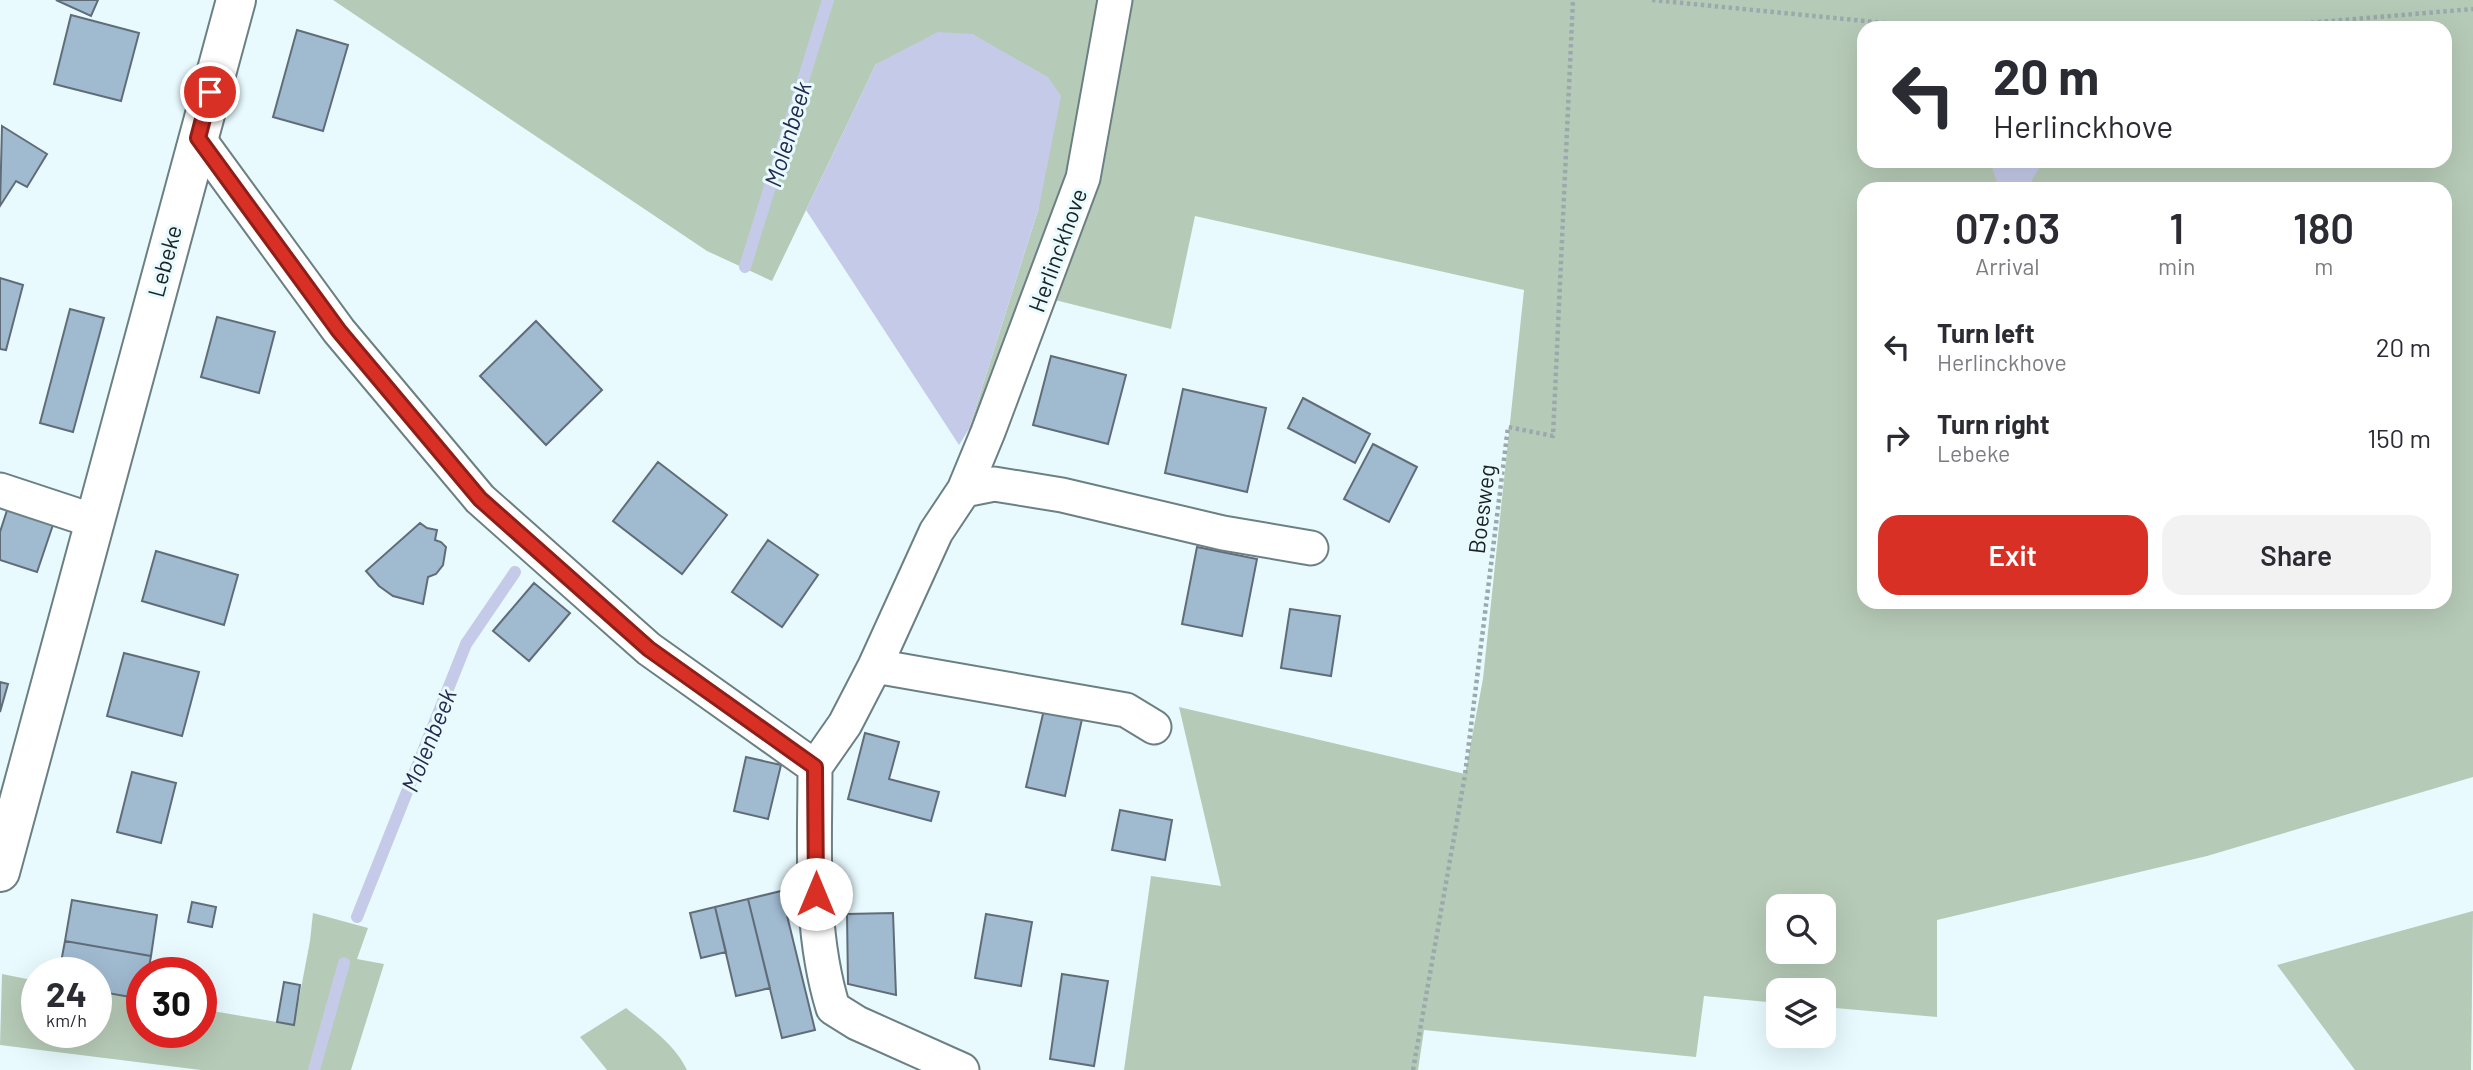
<!DOCTYPE html>
<html lang="en">
<head>
<meta charset="utf-8">
<style>
  :root { --surface:#fff; --page:#f2f2f3; --text:#2b2b33; --muted:#7c7c81; --accent:#d93025 }
  body { margin:0; font-family:Barlow,sans-serif; background:var(--page); color:var(--text); height:100vh; display:flex; flex-direction:column; font-size:26px; white-space:nowrap }
  * { box-sizing:border-box; margin:0 }
  p { font-size:23px; color:var(--muted) }
  .icon { flex:none; width:38px; height:38px; fill:none; stroke:currentColor; stroke-width:2; stroke-linecap:round; stroke-linejoin:round }
  .map { position:relative; flex:1; overflow:hidden }
  .drawer { position:absolute; left:1857px; top:182px; width:595px; height:427px; display:flex; flex-direction:column; background:var(--surface); border-radius:21px; box-shadow:0 7px 28px #0002 }
  .drawer>* { flex:none }
  .hud { position:absolute; left:1857px; top:21px; width:595px; height:147px; border-radius:21px; box-shadow:0 7px 28px #0002; background:#fff; color:var(--text); overflow:hidden }
  .controls { position:absolute; left:1766px; top:894px; display:grid; gap:14px }
  .controls a { display:grid; place-items:center; width:70px; height:70px; border-radius:14px; background:var(--surface); box-shadow:0 7px 28px #0002; font-size:35px }
  .speed { position:absolute; left:21px; top:957px; display:flex; gap:14px; font-size:35px; font-weight:700; text-align:center }
  .speed>* { display:grid; place-content:center; width:91px; height:91px; border-radius:50%; background:var(--surface); box-shadow:0 7px 28px #0002; line-height:1 }
  .speed small { font-size:18px; font-weight:400 }
  .speed .limit { border:10px solid #d22; background:#fff; color:#111 }
  .pin { position:absolute; display:grid; place-items:center; width:60px; height:60px; color:#fff; margin:-30px; border:4px solid #fff; border-radius:50%; box-shadow:0 2px 7px #0007 }
  .me { position:absolute; width:77px; margin:-38px; rotate:0deg; stroke-linejoin:round; filter:drop-shadow(0 0 5px #0008) }
  .turn { display:flex; align-items:center; gap:24px; height:147px; padding:0 21px; font-size:32px }
  .turn .icon { width:91px; height:91px; stroke-width:2.5 }
  .turn b { display:block; font-size:49px; line-height:60px }
  .eta { display:flex; justify-content:space-evenly; align-items:center; height:119px; text-align:center }
  .eta b { font-size:42px; font-weight:600; line-height:49px }
  .cta { display:flex; gap:14px; margin-top:auto; padding:14px 21px }
  .cta a { flex:1; height:80px; border-radius:21px; background:var(--accent); color:#fff; font-size:28px; font-weight:600; line-height:80px; text-align:center }
  .cta a+a { background:var(--page); color:var(--text) }
  ul { padding:0; list-style:none }
  li { display:flex; align-items:center; gap:21px; height:91px; padding:0 21px }
  li div { flex:1 }
  li b { display:block; font-size:26px }
  li em { font-style:normal }
  .map>svg:first-child { display:block }
  .green { fill:#b6cbb7; fill-rule:evenodd }
  .water { fill:#c5cae9 }
  .lines { fill:none; stroke-linecap:round; stroke-linejoin:round }
  .stream { stroke:#c5cae9; stroke-width:12 }
  .building { fill:#a0bad0; stroke:#606d79; stroke-width:2 }
  .minor-casing { stroke:#6c8084; stroke-width:37 }
  .tertiary-casing { stroke:#6c8084; stroke-width:42 }
  .path { stroke:#9ba9ad; stroke-width:4.5; stroke-dasharray:3.5 3.5; stroke-linecap:butt }
  .minor { stroke:#fff; stroke-width:33 }
  .tertiary { stroke:#fff; stroke-width:38 }
  .route-casing { stroke:#8d1f18; stroke-width:18 }
  .route { stroke:#d93025; stroke-width:12 }
  .labels { text-anchor:middle; dominant-baseline:central; stroke-width:6; stroke-linejoin:round; paint-order:stroke }
  .street-label { font-size:23px; fill:#192123; stroke:#e8fafe }
  .water-label { font-size:24px; font-style:italic; fill:#252951; stroke:#e8fafe }
</style>
</head>
<body>
<div class="map">
<svg width="2473" height="1070" viewBox="0 0 2473 1070">
  <rect width="100%" height="100%" fill="#e8fafe"/>
  <path class="green" d="M333,0H2473V777L2207,856L1937,920V1017L1824,1007V990H1778V1003L1704,996L1696,1057L1424,1030L1418,1070H1124L1151,876L1221,886L1179,707L1465,774L1483,679L1524,290L1195,216L1171,329L1039,296L988,432L969,429L1039,207L1009,57L972,34L876,64L772,281L707,251ZM1864,28H2445V161H1864ZM1864,189H2445V602H1864ZM1778,906H1824V952H1778Z
    M2473,911L2471,1070H2355L2277,965Z
    M313,913L368,928L357,959L384,964L351,1070H201L0,1045L2,974L37,981V1032H96V991L142,999V1032H201V1009L294,1025L310,941Z
    M626,1008C648,1026 675,1044 687,1070H607L580,1037Z"/>
  <path class="water" d="M938,32L972,34L1048,77L1061,96L1039,207L969,429L959,445L806,210L876,64Z
    M1990,161H2044L2033,178L2029,189H1999Z"/>
  <g class="lines">
    <path class="stream" d="M745,267L828,0
      M357,917L466,644L515,572
      M314,1070L344,963"/>
  </g>
  <path class="building" d="M56,0H98L91,16Z
    M71,15L139,33L121,101L54,84Z
    M297,30L348,45L323,131L273,117Z
    M2,126L47,154L27,187L16,181L0,206Z
    M0,278L23,285L6,350L0,349Z
    M70,309L104,318L73,432L40,423Z
    M217,317L275,332L259,393L201,377Z
    M536,321L602,390L546,445L480,376Z
    M1051,356L1126,375L1108,444L1033,425Z
    M1183,389L1266,408L1247,492L1165,473Z
    M1303,398L1370,434L1355,463L1288,428Z
    M1373,444L1417,467L1389,522L1344,499Z
    M658,462L727,515L682,574L613,521Z
    M11,498L57,513L37,572L0,560V532Z
    M420,523L427,528L437,530L435,540L441,542L446,547L443,565L436,574L428,577L423,604L393,596L379,586L366,571Z
    M768,540L818,575L782,627L732,592Z
    M1197,547L1257,559L1242,636L1182,624Z
    M156,551L238,575L224,625L142,601Z
    M534,583L570,613L529,661L493,631Z
    M1290,609L1340,616L1331,676L1281,668Z
    M124,653L199,672L182,736L107,716Z
    M0,682L8,684L0,712Z
    M1046,701L1084,710L1065,796L1026,787Z
    M865,733L899,742L889,779L939,792L931,821L848,799Z
    M746,757L781,765L768,819L734,811Z
    M132,772L176,783L161,843L117,832Z
    M1120,810L1172,820L1165,860L1112,850Z
    M781,891L815,1030L782,1038L748,899Z
    M748,899L770,988L736,996L715,907Z
    M72,900L157,915L151,956L65,941Z
    M192,902L216,907L212,927L188,922Z
    M715,907L726,952L701,958L690,913Z
    M893,913L896,995L848,984L847,914Z
    M986,914L1032,922L1021,986L975,978Z
    M65,941L151,956L148,973H142V999L96,991V973H59Z
    M1062,974L1108,981L1094,1066L1050,1059Z
    M284,982L300,985L294,1025L277,1022Z"/>
  <g class="lines">
    <g class="minor-casing">
      <path id="minor" d="M198,138L339,331L480,499L649,649L815,767C815,848 809,930 833,1008L857,1023L962,1070
        M0,490L94,521
        M964,490L988,432L1083,178L1115,0
        M875,666L1126,710L1154,727
        M815,767L845,724L875,666L936,532L964,490L994,484L1062,495L1223,533L1311,548"/>
    </g>
    <g class="tertiary-casing">
      <path id="tertiary" d="M0,872L236,0"/>
    </g>
    <path class="path" d="M1652,0L1936,28
      M2248,28L2473,9
      M1413,1070L1465,775L1508,427L1553,436L1573,0"/>
    <use href="#minor" class="minor"/>
    <use href="#tertiary" class="tertiary"/>
  </g>
  <g class="lines">
    <g class="route-casing">
      <path id="route" d="M210,92L198,138L339,331L480,499L649,649L815,767L816,894"/>
    </g>
    <use href="#route" class="route"/>
  </g>
  <g class="labels">
    <g class="street-label">
      <text transform="translate(1057 250) rotate(-70)">Herlinckhove</text>
      <text transform="translate(164 261) rotate(-75)">Lebeke</text>
      <text transform="translate(1481 509) rotate(-83)">Boesweg</text>
    </g>
    <g class="water-label">
      <text transform="translate(787 134) rotate(-73)">Molenbeek</text>
      <text transform="translate(428 740) rotate(-68)">Molenbeek</text>
    </g>
  </g>
</svg>
<div class="controls">
<a><svg class="icon" aria-label="search" viewBox="0 0 24 24"><circle cx="10" cy="10" r="6"/><path d="M15 15l6 6"/></svg></a>
<a><svg class="icon" aria-label="layers" viewBox="0 0 24 24"><path d="M12 4l9 5-9 5-9-5zM3 14l9 5 9-5"/></svg></a>
</div>
<div class="speed"><div>24<small>km/h</small></div><div class="limit">30</div></div>
<div class="pin" style="left:210px;top:92px;background:#d93025"><svg class="icon" aria-label="arrive" viewBox="0 0 24 24"><path d="M6 21V4h12l-3 4 3 4H6"/></svg></div>
<svg class="me" style="left:816px;top:894px" viewBox="-20 -20 40 40"><circle r="19" fill="#fff"/><path d="M0-13L10 11 0 6-10 11z" fill="#d93025"/></svg>
<div class="hud">
<div class="turn"><svg class="icon" aria-label="left" viewBox="0 0 24 24"><path d="M17 20v-9H6M10 6l-5 5 5 5"/></svg><div><b>20 m</b>Herlinckhove</div></div>
</div>
<section class="drawer">
<div class="eta">
<div><b>07:03</b><p>Arrival</p></div>
<div><b>1</b><p>min</p></div>
<div><b>180</b><p>m</p></div>
</div>
<ul>
<li><svg class="icon" aria-label="left" viewBox="0 0 24 24"><path d="M17 20v-9H6M10 6l-5 5 5 5"/></svg><div><b>Turn left</b><p>Herlinckhove</p></div><em>20 m</em></li>
<li><svg class="icon" aria-label="right" viewBox="0 0 24 24"><path d="M7 20v-9h11M14 6l5 5-5 5"/></svg><div><b>Turn right</b><p>Lebeke</p></div><em>150 m</em></li>
</ul>
<div class="cta"><a>Exit</a><a>Share</a></div>
</section>
</div>
</body>
</html>
